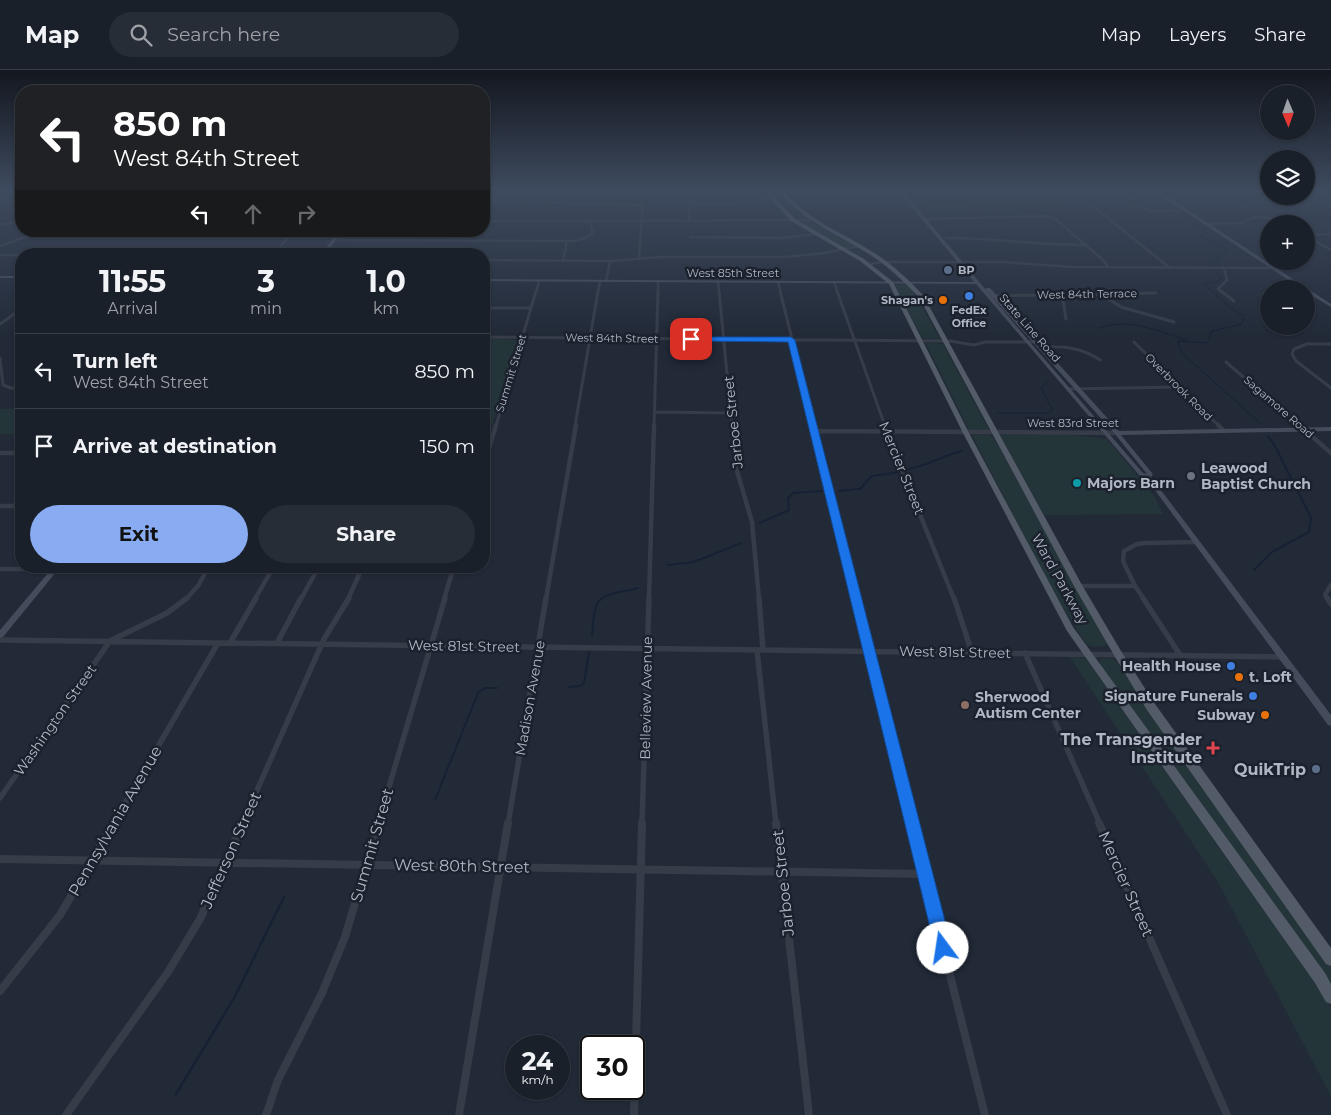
<!DOCTYPE html>
<html lang="en">
<head>
<meta charset="utf-8">
<style>
  :root { --surface:#1a202a; --page:#272d36; --text:#f1f3f6; --muted:#9fa3a8; --line:#383e47; --accent:#88abf2 }
  body { margin:0; font-family:Montserrat,sans-serif; background:var(--page); color:var(--text); height:100vh; display:flex; flex-direction:column; font-size:19px; white-space:nowrap }
  * { box-sizing:border-box; margin:0 }
  p { font-size:16px; color:var(--muted) }
  .icon { flex:none; width:28px; height:28px; fill:none; stroke:currentColor; stroke-width:2; stroke-linecap:round; stroke-linejoin:round }
  .map { position:relative; flex:1; overflow:hidden }
  .panel { position:absolute; left:15px; top:178px; width:475px; height:325px; display:flex; flex-direction:column; background:var(--surface); border-radius:20px; box-shadow:0 1px 4px #0004,0 0 0 1px var(--line) }
  .panel>* { flex:none }
  .hud { position:absolute; left:15px; top:15px; width:475px; height:152px; border-radius:20px; box-shadow:0 1px 4px #0004,0 0 0 1px var(--line); background:#202124; color:#fff; overflow:hidden }
  .needle { width:32px; rotate:178deg }
  .fabs { position:absolute; left:1260px; top:15px; display:grid; gap:10px }
  .fabs a { display:grid; place-items:center; width:55px; height:55px; border-radius:50%; background:var(--surface); box-shadow:0 1px 4px #0004,0 0 0 1px var(--line); font-size:25px }
  .speed { position:absolute; left:505px; top:965px; display:flex; gap:10px; font-size:25px; font-weight:700; text-align:center }
  .speed>* { display:grid; place-content:center; width:65px; height:65px; border-radius:50%; background:var(--surface); box-shadow:0 1px 4px #0004,0 0 0 1px var(--line); line-height:1 }
  .speed small { font-size:12px; font-weight:400 }
  .speed .limit { border:2px solid #111; border-radius:8px; background:#fff; color:#111 }
  .pin { position:absolute; display:grid; place-items:center; width:42px; height:42px; color:#fff; margin:-21px; border-radius:10px; box-shadow:0 2px 8px #0006 }
  .me { position:absolute; width:55px; margin:-28px; rotate:346deg; stroke-linejoin:round; filter:drop-shadow(0 0 4px #0008) }
  .turn { display:flex; align-items:center; gap:18px; height:105px; padding:0 15px; font-size:22px }
  .turn .icon { width:65px; height:65px; stroke-width:2.5 }
  .turn b { display:block; font-size:35px; line-height:42px }
  .lanes { display:flex; align-items:center; height:48px; padding:0 15px; background:#0003; justify-content:center; gap:25px; direction:ltr }
  .lanes .off { opacity:.35 }
  .eta { display:flex; justify-content:space-evenly; align-items:center; height:85px; text-align:center }
  .eta b { font-size:30px; font-weight:700; line-height:35px }
  .cta { display:flex; gap:10px; margin-top:auto; padding:10px 15px }
  .cta a { flex:1; height:58px; border-radius:30px; background:var(--accent); color:#111; font-size:20px; font-weight:700; line-height:58px; text-align:center }
  .cta a+a { background:var(--page); color:var(--text) }
  ul { padding:0; list-style:none }
  li { display:flex; align-items:center; gap:15px; height:75px; padding:0 15px; border-top:1px solid var(--line) }
  li div { flex:1 }
  li b { display:block; font-size:19px }
  li em { font-style:normal }
  header { display:flex; align-items:center; gap:30px; box-sizing:border-box; height:70px; padding:0 25px; background:var(--surface); border-bottom:1px solid var(--line) }
  header strong { font-size:24px }
  nav { display:flex; gap:28px; margin-inline-start:auto; font-size:18px }
  .search { width:350px; height:45px; background:var(--page); display:flex; align-items:center; gap:12px; box-sizing:border-box; padding:0 18px; border-radius:28px; color:var(--muted); font-size:19px }
  .map>svg:first-child { display:block }
  .green { fill:#243539 }
  .lines { fill:none; stroke-linecap:round; stroke-linejoin:round }
  .stream-far2 { stroke:#162134; stroke-width:1 }
  .stream-far1 { stroke:#162134; stroke-width:2 }
  .stream { stroke:#162134; stroke-width:2.5 }
  .street-far4 { stroke:#363c48; stroke-width:2.5 }
  .street-far3 { stroke:#363c48; stroke-width:3 }
  .street-far2 { stroke:#363c48; stroke-width:4.5 }
  .street-far1 { stroke:#363c48; stroke-width:5.5 }
  .street { stroke:#363c48; stroke-width:8 }
  .secondary { fill:#444b5b; fill-rule:evenodd }
  .primary { fill:#545b68; fill-rule:evenodd }
  .route { fill:#1a73e8; stroke:#114b97 }
  .service-dot { fill:#5c6f8a; stroke:#1b212d; stroke-width:2 }
  .shop-dot { fill:#3f7fe0; stroke:#1b212d; stroke-width:2 }
  .food-dot { fill:#e8710a; stroke:#1b212d; stroke-width:2 }
  .worship-dot { fill:#6b7280; stroke:#1b212d; stroke-width:2 }
  .culture-dot { fill:#0f9aa8; stroke:#1b212d; stroke-width:2 }
  .education-dot { fill:#8d6e63; stroke:#1b212d; stroke-width:2 }
  .health-dot { fill:#e0444e; stroke:#1b212d; stroke-width:2 }
  .labels { text-anchor:middle; dominant-baseline:central; stroke-width:5; stroke-linejoin:round; paint-order:stroke }
  .far-poi-label { font-size:11px; font-weight:bold; fill:#b0b7c4; stroke:#1b212d; text-anchor:start }
  .far-street-label { font-size:11px; fill:#b0b7c4; stroke:#1b212d }
  .street-label { font-size:14px; fill:#b0b7c4; stroke:#1b212d }
  .poi-label { font-size:14px; font-weight:bold; fill:#b0b7c4; stroke:#1b212d; text-anchor:start }
  .near-poi-label { font-size:16px; font-weight:bold; fill:#b0b7c4; stroke:#1b212d; text-anchor:end }
  .near-street-label { font-size:16px; fill:#b0b7c4; stroke:#1b212d }
</style>
</head>
<body>
<header>
<strong>Map</strong>
<div class="search"><svg class="icon" aria-label="search" viewBox="0 0 24 24"><circle cx="10" cy="10" r="6"/><path d="M15 15l6 6"/></svg>Search here</div>
<nav><a>Map</a><a>Layers</a><a>Share</a></nav>
</header>
<div class="map">
<svg width="1331" height="1045" viewBox="0 0 1331 1045">
  <rect width="100%" height="100%" fill="#222a38"/>
  <path class="green" d="M1046,119C1086,119 1126,125 1166,131L1168,134C1133,129 1095,121 1060,126L1064,135L1055,138L935,139L926,138L922,134L1041,131L1043,129L1037,123Z
    M809,151L853,175L854,176L845,177L799,152Z
    M897,214L910,215L940,269L922,268L895,215Z
    M484,268L518,270L484,382Z
    M925,272L943,274L989,360H969Z
    M0,339H21V360L14,364H0Z
    M972,365H989L993,367L1106,571L1107,574L1105,576L1093,577L1086,574L1049,514Z
    M1000,365H1071L1107,369L1155,427L1163,444L1044,445Z
    M1070,587L1083,588L1087,590L1326,929L1331,938V1026L1218,812Z
    M1100,589H1112L1116,591L1144,634L1319,879L1331,898V916L1100,595Z"/>
  <g class="lines">
    <path class="stream-far2" d="M1077,119L1155,129L1179,139
      M1179,134L1196,135L1248,130L1331,150
      M1182,142L1203,160L1205,163L1201,165L1203,168L1228,180L1213,192V196
      M1214,200L1221,208L1219,211L1204,214L1232,239L1244,246L1242,254L1212,261L1207,273L1178,271L1182,283L1260,353
      M1099,258C1128,247 1158,261 1186,270
      M998,343H1049L1052,340L1051,337L1041,318L1048,312"/>
    <path class="stream-far1" d="M909,399C929,395 942,386 962,381
      M839,421L860,419L872,406L900,402
      M760,453L789,440L788,428L793,423L822,421
      M668,495L694,492L741,473
      M1254,500L1272,482L1309,462L1311,448L1275,376L1268,366
      M592,566C593,557 593,542 597,534C604,521 626,522 638,518
      M569,617L580,616L584,613L589,582
      M435,730L478,623L485,618H497"/>
    <path class="stream" d="M176,1024L234,928L284,827"/>
    <path class="street-far4" d="M598,119V122
      M688,119H705
      M688,120L689,149
      M1306,121L1331,123
      M1306,124L1331,134
      M0,130L21,119
      M484,131L643,135
      M484,133L490,119
      M688,133H741L785,127
      M1125,134L1151,141L1186,140
      M1093,136L1170,198
      M923,149L1048,146L1059,152L1103,190L1108,197
      M484,151L810,150
      M1207,154L1242,153L1252,148L1260,147L1275,149L1285,154
      M0,155L21,151
      M1306,165L1331,164
      M1306,166L1331,180
      M690,167L783,168L815,164
      M946,168C993,168 1039,175 1086,175
      M333,170L573,171L585,168L593,163L590,152
      M463,171L468,161
      M0,176L25,167L47,165L200,164L288,167
      M261,184L277,178
      M274,184L293,161
      M0,185H21
      M639,188L644,119
      M484,190L610,191L661,187H785L825,183L859,176
      M563,191L567,171
      M869,194L883,192H1004L1072,197L1273,198
      M606,211L610,191
      M718,212L719,223
      M778,212L781,223
      M834,212L838,223
      M536,223L539,211
      M598,223L600,211
      M658,223V211
      M1223,223L1218,219L1227,210L1224,198"/>
    <path class="street-far3" d="M719,221L732,356
      M780,221L814,356
      M837,221L885,356
      M1221,221L1234,231
      M1062,224L1066,249
      M1101,224L1121,237L1174,252
      M992,226L1156,223
      M484,238H531
      M0,254L21,239
      M484,267L950,271L974,275L985,272H1035
      M1134,272L1219,356
      M1331,274H1307L1294,279L1292,284L1296,291L1331,318
      M1039,277C1062,276 1081,277 1100,290
      M0,288L3,315L11,318H21
      M1226,292L1300,356
      M1068,319L1179,317
      M655,342L731,343
      M496,356L536,221
      M575,356L598,221
      M654,356L658,221"/>
    <path class="street-far2" d="M732,355L737,401L752,452L759,529
      M814,355L857,529
      M884,355L954,529
      M1218,355L1224,361
      M1299,355L1331,383
      M815,361L1117,363
      M0,383H21
      M484,395L496,355
      M0,436H21
      M0,499H56
      M1078,516H1135L1123,491L1124,481L1137,474L1145,473L1197,472
      M1135,516L1144,529
      M186,529L198,516L209,496
      M255,529L274,496
      M301,529L319,496
      M348,529L363,496
      M444,529L454,496
      M546,529L576,355
      M649,529L654,355
      M1328,529L1325,525L1331,515"/>
    <path class="street-far1" d="M759,528L763,580
      M857,528L913,754
      M954,528L972,583
      M1143,528L1180,585
      M1327,528L1331,534
      M0,570L1283,587
      M230,573L256,528
      M277,573L301,528
      M757,580L776,754
      M1025,583L1100,754
      M0,728L110,571L167,543L187,528
      M113,754L218,573
      M242,754L324,569L349,528
      M378,754L445,528
      M508,754L546,528
      M642,754L649,528"/>
    <path class="street" d="M776,753L809,1045
      M912,753L985,1045
      M1099,753L1227,1045
      M0,789L925,804
      M0,921L60,845L114,753
      M66,1045L168,902L200,849L243,753
      M266,1045L278,1010L322,923L345,867L379,753
      M459,1045L508,753
      M634,1045L642,753"/>
    <path class="secondary" d="M897,119H901L1029,271L1143,403L1147,404L1115,364L986,220V218H990L1119,361L1331,357V361L1121,365L1152,403L1153,404L1151,407L1331,645V656L1328,655L1146,408L1139,405L976,214L484,211V209L974,212Z
      M1151,119H1156L1331,234V237L1306,222V219H1302Z
      M339,161H343L325,184H321Z
      M0,206H21V208H0Z
      M54,496H61L3,567L0,568V560Z"/>
    <path class="primary" d="M762,119H766L795,149L864,189L893,212L969,363L1073,557L1325,903L1331,914V934L1326,932L1315,913L1067,561L963,363L889,214L860,191L791,151Z
      M777,119H781C808,151 842,162 876,184C894,196 909,210 923,225L1082,515L1121,581L1155,634L1331,878V896L1326,894L1147,640L1115,587L1074,516L919,227C904,212 889,197 872,186C838,164 803,152 777,119Z"/>
  </g>
  <linearGradient id="sky" x2="0" y2="1"><stop stop-color="#13171f"/><stop offset="0.45" stop-color="#3e4a5e"/><stop offset="1" stop-color="#3e4a5e" stop-opacity="0"/></linearGradient>
  <rect width="1331" height="265" fill="url(#sky)"/>
  <path class="route" d="M689,267H791L795,270L952,878L949,884L943,886L937,884L935,878L788,272L691,271L689,270Z"/>
  <g class="service-dot">
    <circle cx="948" cy="200" r="5"/>
    <circle cx="1316" cy="699" r="5"/>
  </g>
  <g class="shop-dot">
    <circle cx="969" cy="226" r="5"/>
    <circle cx="1231" cy="596" r="5"/>
    <circle cx="1253" cy="626" r="5"/>
  </g>
  <g class="food-dot">
    <circle cx="943" cy="230" r="5"/>
    <circle cx="1239" cy="607" r="5"/>
    <circle cx="1265" cy="645" r="5"/>
  </g>
  <circle class="worship-dot" cx="1191" cy="406" r="5"/>
  <circle class="culture-dot" cx="1077" cy="413" r="5"/>
  <circle class="education-dot" cx="965" cy="635" r="5"/>
  <path class="health-dot" d="M1210.5 670.5h5v5h5v5h-5v5h-5v-5h-5v-5h5z"/>
  <g class="labels">
    <g class="far-poi-label">
      <text x="958" y="200">BP</text>
      <text x="933" y="230" text-anchor="end">Shagan's</text>
      <text x="969" y="240" text-anchor="middle">FedEx<tspan x="969" dy="13">Office</tspan></text>
    </g>
    <g class="far-street-label">
      <text x="733" y="203">West 85th Street</text>
      <text transform="translate(1087 224) rotate(-1)">West 84th Terrace</text>
      <text transform="translate(1030 258) rotate(49)">State Line Road</text>
      <text transform="translate(612 268) rotate(1)">West 84th Street</text>
      <text transform="translate(511 303) rotate(-73)">Summit Street</text>
      <text transform="translate(1179 317) rotate(45)">Overbrook Road</text>
      <text transform="translate(1279 337) rotate(41)">Sagamore Road</text>
      <text x="1073" y="353">West 83rd Street</text>
    </g>
    <g class="street-label">
      <text transform="translate(733 352) rotate(-96)">Jarboe Street</text>
      <text transform="translate(902 398) rotate(68)">Mercier Street</text>
      <text transform="translate(1060 509) rotate(61)">Ward Parkway</text>
      <text transform="translate(464 576) rotate(1)">West 81st Street</text>
      <text transform="translate(955 582) rotate(1)">West 81st Street</text>
      <text transform="translate(530 628) rotate(-80)">Madison Avenue</text>
      <text transform="translate(646 628) rotate(-89)">Belleview Avenue</text>
      <text transform="translate(55 650) rotate(-55)">Washington Street</text>
    </g>
    <g class="poi-label">
      <text x="1201" y="398">Leawood<tspan x="1201" dy="16">Baptist Church</tspan></text>
      <text x="1087" y="413">Majors Barn</text>
      <text x="1221" y="596" text-anchor="end">Health House</text>
      <text x="1249" y="607">t. Loft</text>
      <text x="1243" y="626" text-anchor="end">Signature Funerals</text>
      <text x="975" y="627">Sherwood<tspan x="975" dy="16">Autism Center</tspan></text>
      <text x="1255" y="645" text-anchor="end">Subway</text>
    </g>
    <g class="near-poi-label">
      <text x="1202" y="669">The Transgender<tspan x="1202" dy="18">Institute</tspan></text>
      <text x="1306" y="699">QuikTrip</text>
    </g>
    <g class="near-street-label">
      <text transform="translate(115 751) rotate(-60)">Pennsylvania Avenue</text>
      <text transform="translate(372 775) rotate(-74)">Summit Street</text>
      <text transform="translate(231 780) rotate(-66)">Jefferson Street</text>
      <text transform="translate(462 796) rotate(1)">West 80th Street</text>
      <text transform="translate(783 813) rotate(-96)">Jarboe Street</text>
      <text transform="translate(1126 814) rotate(66)">Mercier Street</text>
    </g>
  </g>
</svg>
<div class="fabs">
<a><svg class="needle" viewBox="-14 -14 28 28"><path d="M0-13l5 13h-10z" fill="#e53935"/><path d="M0 13l5-13h-10z" fill="#9fa3a8"/></svg></a>
<a><svg class="icon" aria-label="layers" viewBox="0 0 24 24"><path d="M12 4l9 5-9 5-9-5zM3 14l9 5 9-5"/></svg></a>
<a>+</a>
<a>−</a>
</div>
<div class="speed"><div>24<small>km/h</small></div><div class="limit">30</div></div>
<div class="pin" style="left:691px;top:269px;background:#d93025"><svg class="icon" aria-label="arrive" viewBox="0 0 24 24"><path d="M6 21V4h12l-3 4 3 4H6"/></svg></div>
<svg class="me" style="left:943px;top:878px" viewBox="-20 -20 40 40"><circle r="19" fill="#fff"/><path d="M0-13L10 11 0 6-10 11z" fill="#1a73e8"/></svg>
<div class="hud">
<div class="turn"><svg class="icon" aria-label="left" viewBox="0 0 24 24"><path d="M17 20v-9H6M10 6l-5 5 5 5"/></svg><div><b>850 m</b>West 84th Street</div></div>
<div class="lanes"><svg class="icon" aria-label="left" viewBox="0 0 24 24"><path d="M17 20v-9H6M10 6l-5 5 5 5"/></svg><svg class="icon off" aria-label="ahead" viewBox="0 0 24 24"><path d="M12 20V5M6 11l6-6 6 6"/></svg><svg class="icon off" aria-label="right" viewBox="0 0 24 24"><path d="M7 20v-9h11M14 6l5 5-5 5"/></svg></div>
</div>
<section class="panel">
<div class="eta">
<div><b>11:55</b><p>Arrival</p></div>
<div><b>3</b><p>min</p></div>
<div><b>1.0</b><p>km</p></div>
</div>
<ul>
<li><svg class="icon" aria-label="left" viewBox="0 0 24 24"><path d="M17 20v-9H6M10 6l-5 5 5 5"/></svg><div><b>Turn left</b><p>West 84th Street</p></div><em>850 m</em></li>
<li><svg class="icon" aria-label="arrive" viewBox="0 0 24 24"><path d="M6 21V4h12l-3 4 3 4H6"/></svg><div><b>Arrive at destination</b></div><em>150 m</em></li>
</ul>
<div class="cta"><a>Exit</a><a>Share</a></div>
</section>
</div>
</body>
</html>
